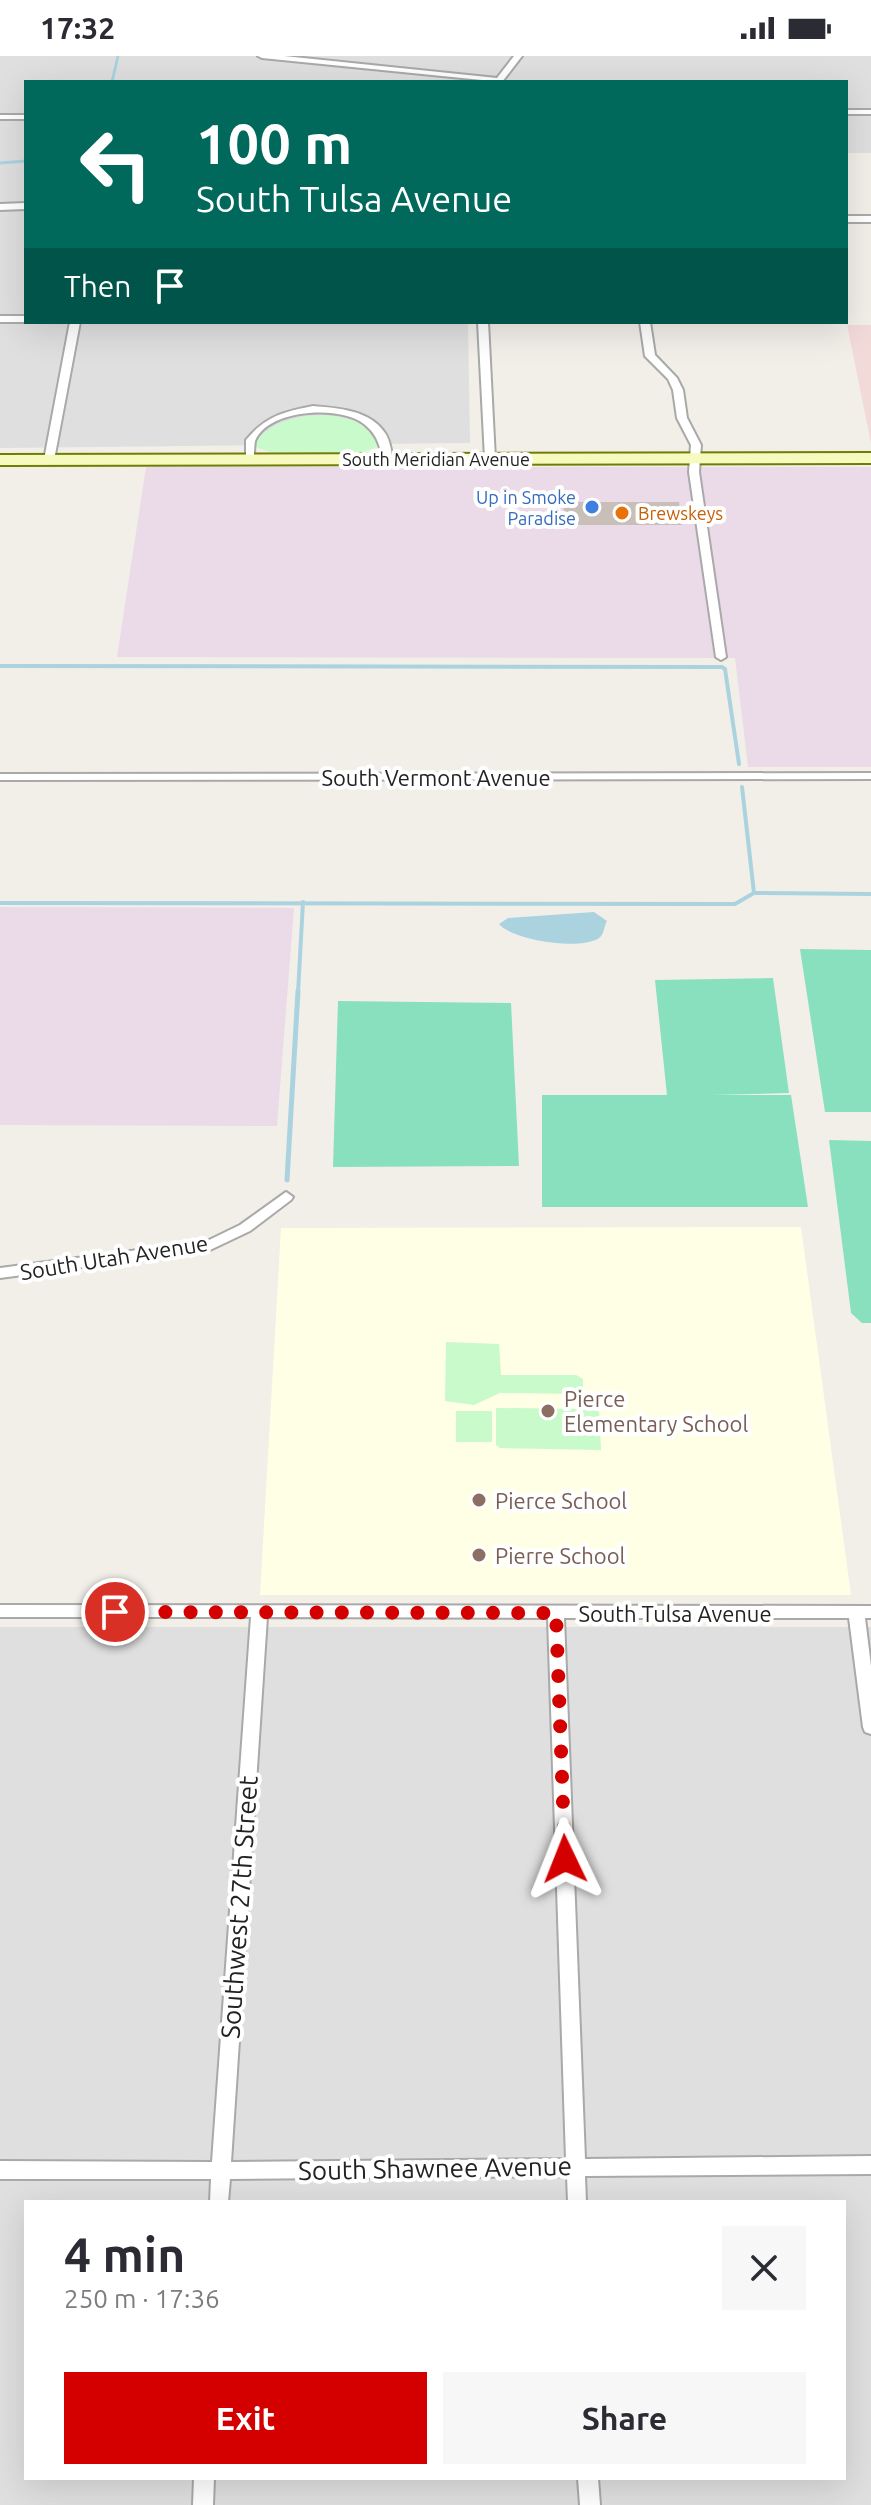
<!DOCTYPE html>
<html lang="en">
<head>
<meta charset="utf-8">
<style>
  :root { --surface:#fff; --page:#f7f7f7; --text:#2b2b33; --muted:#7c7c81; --accent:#d40000 }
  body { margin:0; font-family:Ubuntu,sans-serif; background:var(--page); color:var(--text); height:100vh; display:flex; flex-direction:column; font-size:30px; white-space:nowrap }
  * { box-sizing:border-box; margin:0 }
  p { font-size:26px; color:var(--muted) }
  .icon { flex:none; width:44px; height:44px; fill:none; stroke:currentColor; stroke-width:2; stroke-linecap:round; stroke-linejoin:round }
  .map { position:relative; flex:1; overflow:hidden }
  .drawer { position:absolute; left:24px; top:2144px; width:822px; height:280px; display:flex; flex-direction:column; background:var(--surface); border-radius:0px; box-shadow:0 8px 32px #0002 }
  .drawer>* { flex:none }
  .top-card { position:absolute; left:24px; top:24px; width:824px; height:244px; border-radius:0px; box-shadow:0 8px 32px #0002; background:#00695c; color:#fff; overflow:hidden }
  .pin { position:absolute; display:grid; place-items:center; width:68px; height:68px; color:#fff; margin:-34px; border:4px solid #fff; border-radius:50%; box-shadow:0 2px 8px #0007 }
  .me { position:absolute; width:88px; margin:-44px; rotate:358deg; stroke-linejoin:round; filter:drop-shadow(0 0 6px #0008) }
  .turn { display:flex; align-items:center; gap:28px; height:168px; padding:0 40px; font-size:36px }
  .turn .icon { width:104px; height:104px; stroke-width:2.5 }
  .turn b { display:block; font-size:56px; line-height:68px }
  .then { display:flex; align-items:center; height:76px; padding:0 40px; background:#0003; gap:16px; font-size:30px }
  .round { display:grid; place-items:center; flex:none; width:84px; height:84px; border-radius:0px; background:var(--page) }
  .summary { display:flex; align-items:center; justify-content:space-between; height:136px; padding:0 40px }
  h1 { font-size:48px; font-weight:600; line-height:60px }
  .action { display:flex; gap:16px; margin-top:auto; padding:16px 40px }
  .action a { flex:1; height:92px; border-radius:0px; background:var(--accent); color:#fff; font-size:32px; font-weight:600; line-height:92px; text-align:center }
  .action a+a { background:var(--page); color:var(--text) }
  .status { display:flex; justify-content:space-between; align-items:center; height:56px; padding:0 40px; background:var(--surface); direction:ltr }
  .status svg { height:22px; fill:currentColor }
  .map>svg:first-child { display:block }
  .residential { fill:#e0dfdf; fill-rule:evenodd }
  .commercial { fill:#f2dad9 }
  .industrial { fill:#ebdbe8 }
  .education { fill:#ffffe5 }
  .park { fill:#c8facc }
  .pitch { fill:#88e0be }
  .water { fill:#aad3df }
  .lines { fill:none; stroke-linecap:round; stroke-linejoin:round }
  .stream-far2 { stroke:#aad3df; stroke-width:3 }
  .stream-far1 { stroke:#aad3df; stroke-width:4 }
  .stream { stroke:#aad3df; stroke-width:5 }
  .building { fill:#c7bfb8 }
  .street-casing { stroke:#a9a9a9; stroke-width:4 }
  .secondary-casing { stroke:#707d05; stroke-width:4 }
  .street { fill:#fff; fill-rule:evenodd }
  .secondary { fill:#f7fabf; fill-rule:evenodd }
  .route { stroke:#d40000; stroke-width:14; stroke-dasharray:0 25.2 }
  .shop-dot { fill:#3f7fe0; stroke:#fff; stroke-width:3 }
  .food-dot { fill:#e8710a; stroke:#fff; stroke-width:3 }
  .education-dot { fill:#8d6e63; stroke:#fff; stroke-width:3 }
  .labels { text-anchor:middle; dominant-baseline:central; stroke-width:8; stroke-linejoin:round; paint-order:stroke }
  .far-street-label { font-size:18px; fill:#222; stroke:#fff }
  .far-shop-label { font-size:18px; fill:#366cbe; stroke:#fff; text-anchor:end }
  .far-food-label { font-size:18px; fill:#c56008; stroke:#fff; text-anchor:start }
  .street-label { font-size:22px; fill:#222; stroke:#fff }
  .education-label { font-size:22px; fill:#785e54; stroke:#fff; text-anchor:start }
  .near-street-label { font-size:26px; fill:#222; stroke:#fff }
</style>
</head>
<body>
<div class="status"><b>17:32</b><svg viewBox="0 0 49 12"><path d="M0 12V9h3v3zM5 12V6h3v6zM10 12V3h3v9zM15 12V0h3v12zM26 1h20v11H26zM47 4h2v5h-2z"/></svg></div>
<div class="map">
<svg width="871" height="2449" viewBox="0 0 871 2449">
  <rect width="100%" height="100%" fill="#f2efe9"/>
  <path class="residential" d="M0,0H871V97H846V26H26V266H468L470,387L0,392Z
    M0,1571H871V2449H0ZM26,2146H844V2422H26Z"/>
  <path class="commercial" d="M847,269H871V387Z"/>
  <path class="industrial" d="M146,411H871V711H748L735,602L117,601Z
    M0,851L294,852L277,1070L0,1069Z"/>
  <path class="education" d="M801,1171L851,1539H260L281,1172Z"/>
  <path class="park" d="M325,359C348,362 365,365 380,384L379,390L364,396H270L256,391L255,386C274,364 297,360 325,359Z
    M446,1286L499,1288L501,1319H576L583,1323V1334L579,1338L500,1337L474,1349L445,1345Z
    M496,1352L599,1353L601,1394L500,1392L496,1389Z
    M456,1355H492V1386H456Z"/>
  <path class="pitch" d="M800,893L871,894V1056H825Z
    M773,922L789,1037L711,1039H791L808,1151H542V1039H667L655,924Z
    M338,945L511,947L519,1110L333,1111Z
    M829,1084L871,1085V1267H862L851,1257Z"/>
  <path class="water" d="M594,856L607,865C604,870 604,879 599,882C581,895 512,884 499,868L508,862Z"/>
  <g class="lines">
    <path class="stream-far2" d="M112,26L118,0
      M0,107L26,105"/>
    <path class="stream-far1" d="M0,610L722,611L725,613L739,708
      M742,731L754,837
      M0,847L735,848L754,837L871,838
      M298,937L303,846"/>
    <path class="stream" d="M287,1124L298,935"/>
  </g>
  <path class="building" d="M563,446H679L682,469H565Z"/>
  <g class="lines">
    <g class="street-casing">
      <path id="street" d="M258,0H284L497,22L514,0H522L502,26L262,2Z
        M846,54H871V58H846Z
        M0,59H26V63H0Z
        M26,147V153L0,154V148Z
        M846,160H871V166H846Z
        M0,260H26V266H0Z
        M70,266H80L54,404L49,407L44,404Z
        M478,266H488L495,403L490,406L485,403Z
        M640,266H650L655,299L677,322L683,334L687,362L701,389L699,416L726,601L721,604L716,601L689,416L691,389L677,362L673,334L668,323L645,300Z
        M313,350C338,352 370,354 385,377C390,384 391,395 393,403L385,405C378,389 379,380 364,368C340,349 268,353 255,385C254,390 254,399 254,404L246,406V384C266,360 283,356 313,350Z
        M871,717V723L0,724V718Z
        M286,1136L293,1141L291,1144L250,1175L210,1194L0,1222V1212L207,1185L240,1169Z
        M0,1549L871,1550V1562H865L871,1610V1678L865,1676L863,1671L849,1562H564L585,2103L871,2100V2118L585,2120L586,2146H568L567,2120L230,2123L228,2146H210L211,2123H0V2105L212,2106L251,1561H0ZM267,1561L548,1562L566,2103L231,2106Z
        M194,2422H214L213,2449H193Z
        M578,2422H598L600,2449H580Z"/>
    </g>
    <g class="secondary-casing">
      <path id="secondary" d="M871,397V407L0,409V399Z"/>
    </g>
    <use href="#street" class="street"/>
    <use href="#secondary" class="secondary"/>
  </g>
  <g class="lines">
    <path class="route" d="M115,1556L556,1557L565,1803"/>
  </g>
  <circle class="shop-dot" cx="592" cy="451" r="8"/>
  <circle class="food-dot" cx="622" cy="457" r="8"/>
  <g class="education-dot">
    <circle cx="548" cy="1355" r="8"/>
    <circle cx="479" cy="1444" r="8"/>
    <circle cx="479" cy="1499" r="8"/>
  </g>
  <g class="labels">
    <g class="far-street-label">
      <text x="436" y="403">South Meridian Avenue</text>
    </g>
    <g class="far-shop-label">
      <text x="576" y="441">Up in Smoke<tspan x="576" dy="21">Paradise</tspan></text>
    </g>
    <g class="far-food-label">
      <text x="638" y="457">Brewskeys</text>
    </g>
    <g class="street-label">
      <text x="436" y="721">South Vermont Avenue</text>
      <text transform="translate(114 1201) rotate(-9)">South Utah Avenue</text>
      <text x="675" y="1557">South Tulsa Avenue</text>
    </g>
    <g class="education-label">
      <text x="564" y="1342">Pierce<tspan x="564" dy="25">Elementary School</tspan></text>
      <text x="495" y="1444">Pierce School</text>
      <text x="495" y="1499">Pierre School</text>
    </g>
    <g class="near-street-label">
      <text transform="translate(239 1851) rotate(-86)">Southwest 27th Street</text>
      <text transform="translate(435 2112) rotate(-1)">South Shawnee Avenue</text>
    </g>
  </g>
</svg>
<div class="pin" style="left:115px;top:1556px;background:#d93025"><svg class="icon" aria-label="arrive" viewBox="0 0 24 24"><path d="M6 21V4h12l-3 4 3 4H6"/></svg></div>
<svg class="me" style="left:565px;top:1803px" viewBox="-20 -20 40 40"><path d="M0-17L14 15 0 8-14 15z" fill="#d40000" stroke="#fff" stroke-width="4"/></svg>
<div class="top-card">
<div class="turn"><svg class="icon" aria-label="left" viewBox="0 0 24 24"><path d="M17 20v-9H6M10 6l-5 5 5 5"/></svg><div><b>100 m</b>South Tulsa Avenue</div></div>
<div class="then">Then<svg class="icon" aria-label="arrive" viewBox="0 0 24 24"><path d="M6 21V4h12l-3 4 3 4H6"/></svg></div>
</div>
<section class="drawer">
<div class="summary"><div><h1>4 min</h1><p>250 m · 17:36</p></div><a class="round"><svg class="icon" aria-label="close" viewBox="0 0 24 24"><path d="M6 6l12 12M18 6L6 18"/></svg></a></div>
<div class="action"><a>Exit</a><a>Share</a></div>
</section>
</div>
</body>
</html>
